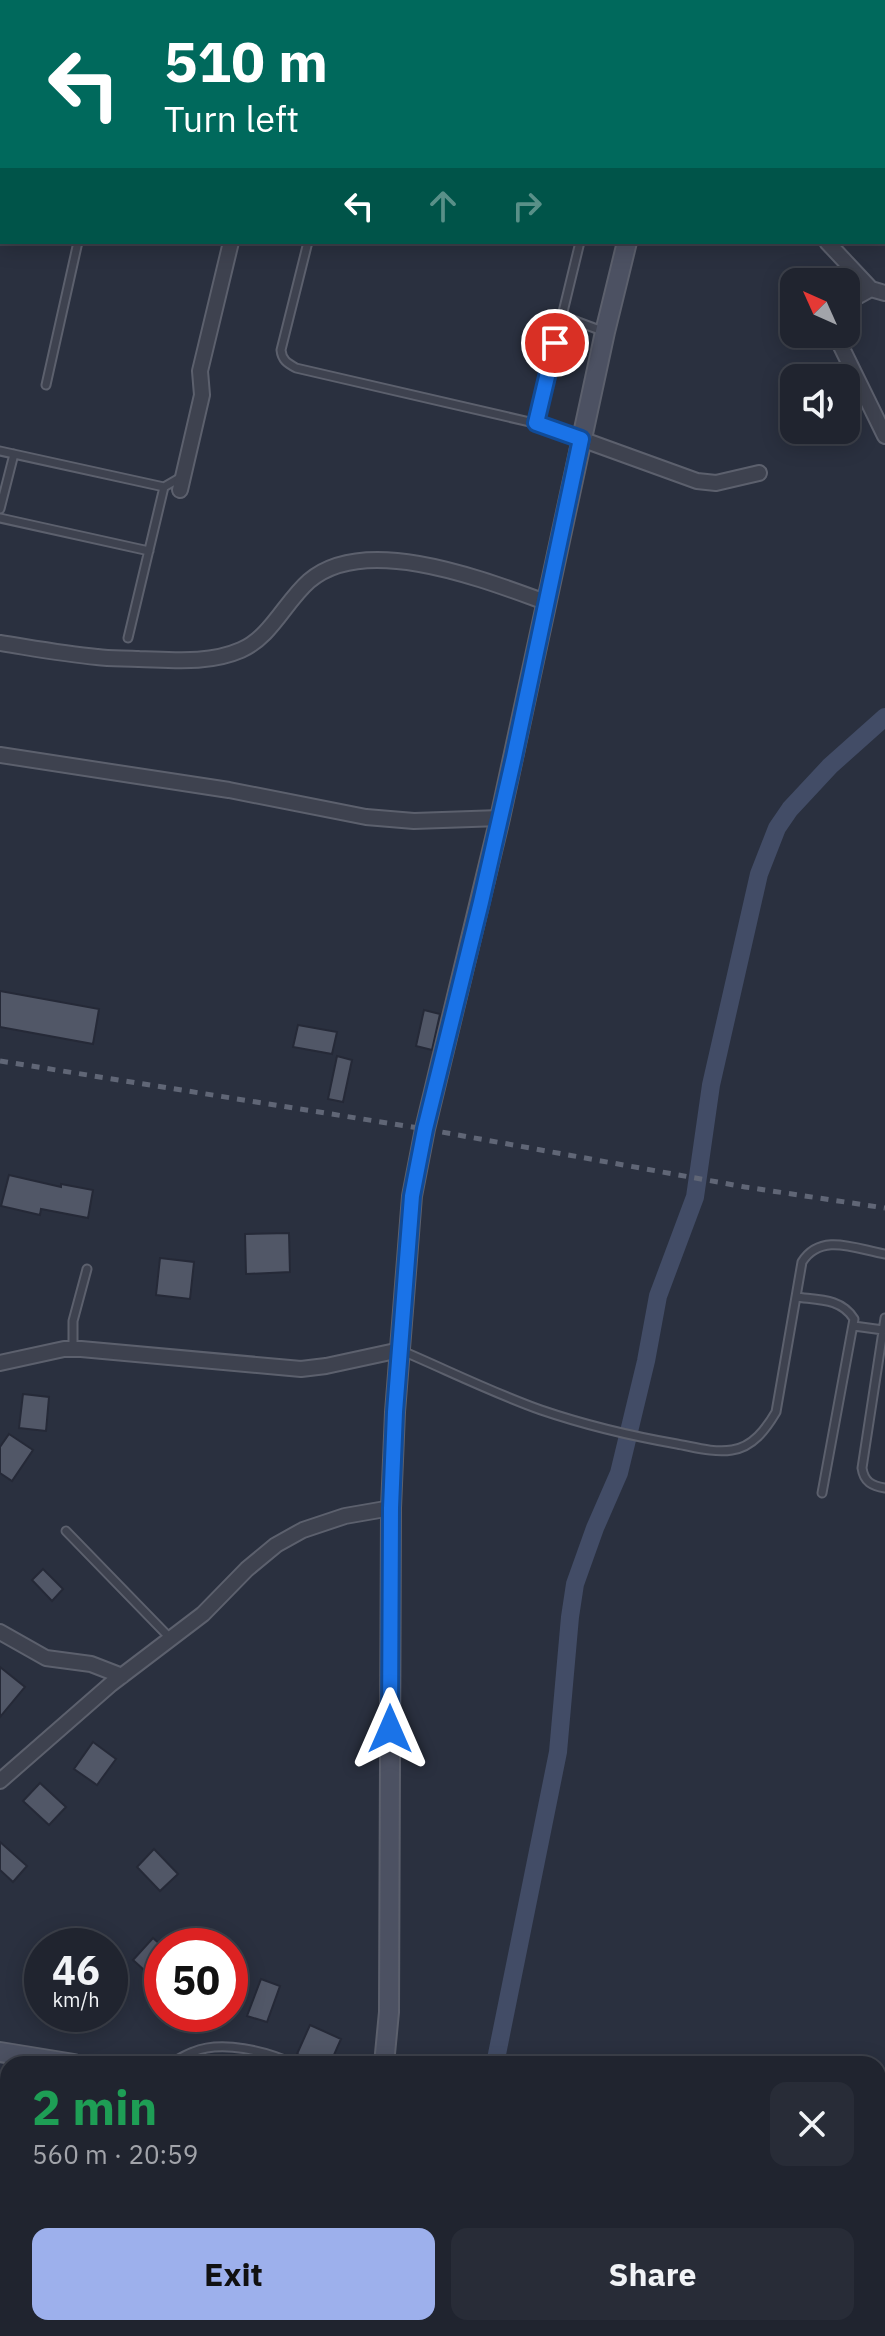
<!DOCTYPE html>
<html lang="en">
<head>
<meta charset="utf-8">
<style>
  :root { --surface:#20242f; --page:#282c37; --text:#f1f3f6; --muted:#a2a4aa; --line:#3d414b; --accent:#9db0ec }
  body { margin:0; font-family:"IBM Plex Sans",sans-serif; background:var(--page); color:var(--text); height:100vh; display:flex; flex-direction:column; font-size:30px; white-space:nowrap }
  * { box-sizing:border-box; margin:0 }
  p { font-size:26px; color:var(--muted) }
  .icon { flex:none; width:44px; height:44px; fill:none; stroke:currentColor; stroke-width:2; stroke-linecap:round; stroke-linejoin:round }
  .map { position:relative; flex:1; overflow:hidden }
  .panel { position:absolute; left:0px; top:2056px; width:886px; height:280px; display:flex; flex-direction:column; background:var(--surface); border-radius:24px 24px 0 0; box-shadow:0 4px 20px #0003,0 0 0 2px var(--line) }
  .panel>* { flex:none }
  .hud { position:absolute; left:0px; top:0px; width:886px; height:244px; box-shadow:0 4px 20px #0003,0 0 0 2px var(--line); background:#00695c; color:#fff; overflow:hidden }
  .needle { width:52px; rotate:315deg }
  .tools { position:absolute; left:780px; top:268px; display:grid; gap:16px }
  .tools a { display:grid; place-items:center; width:80px; height:80px; border-radius:16px; background:var(--surface); box-shadow:0 4px 20px #0003,0 0 0 2px var(--line); font-size:40px }
  .speed { position:absolute; left:24px; top:1928px; display:flex; gap:16px; font-size:40px; font-weight:700; text-align:center }
  .speed>* { display:grid; place-content:center; width:104px; height:104px; border-radius:50%; background:var(--surface); box-shadow:0 4px 20px #0003,0 0 0 2px var(--line); line-height:1 }
  .speed small { font-size:20px; font-weight:400 }
  .speed .limit { border:12px solid #d22; background:#fff; color:#111 }
  .pin { position:absolute; display:grid; place-items:center; width:68px; height:68px; color:#fff; margin:-34px; border:4px solid #fff; border-radius:50%; box-shadow:0 2px 8px #0007 }
  .me { position:absolute; width:88px; margin:-44px; rotate:0deg; stroke-linejoin:round; filter:drop-shadow(0 0 6px #0008) }
  .turn { display:flex; align-items:center; gap:28px; height:168px; padding:0 32px; font-size:36px }
  .turn .icon { width:104px; height:104px; stroke-width:2.5 }
  .turn b { display:block; font-size:56px; line-height:68px }
  .lanes { display:flex; align-items:center; height:76px; padding:0 32px; background:#0003; justify-content:center; gap:40px; direction:ltr }
  .lanes .off { opacity:.35 }
  .round { display:grid; place-items:center; flex:none; width:84px; height:84px; border-radius:16px; background:var(--page) }
  .summary { display:flex; align-items:center; justify-content:space-between; height:136px; padding:0 32px }
  h1 { font-size:48px; font-weight:700; line-height:60px; color:#1e9e55 }
  .primary-button { display:flex; gap:16px; margin-top:auto; padding:16px 32px }
  .primary-button a { flex:1; height:92px; border-radius:16px; background:var(--accent); color:#111; font-size:32px; font-weight:700; line-height:92px; text-align:center }
  .primary-button a+a { background:var(--page); color:var(--text) }
  .map>svg:first-child { display:block }
  .forest { fill:url(#forest-firs) }
  .lines { fill:none; stroke-linecap:round; stroke-linejoin:round }
  .canal { stroke:#424c66; stroke-width:18 }
  .building { fill:#515767; stroke:#252937; stroke-width:2 }
  .lane-casing { stroke:#5c606d; stroke-width:11 }
  .street-casing { stroke:#5c606d; stroke-width:18 }
  .secondary-casing { stroke:#5c606d; stroke-width:22 }
  .path { stroke:#4c5a5f; stroke-width:3; stroke-dasharray:6 6; stroke-linecap:butt }
  .lane { stroke:#3e424f; stroke-width:7 }
  .street { stroke:#3e424f; stroke-width:14 }
  .secondary { stroke:#4c5162; stroke-width:18 }
  .rail { stroke:#606676; stroke-width:5; stroke-dasharray:8 8; stroke-linecap:butt }
  .route-casing { stroke:#114b97; stroke-width:20 }
  .route { stroke:#1a73e8; stroke-width:14 }
</style>
</head>
<body>
<div class="map">
<svg width="885" height="2336" viewBox="0 0 885 2336">
  <defs>
    <pattern id="forest-firs" width="22" height="20" patternUnits="userSpaceOnUse" patternTransform="scale(2)"><rect width="22" height="20" fill="#2d3d41"/><path d="M5 1l3.5 6h-7zM16 11l3.5 6h-7z" fill="#4a575b"/></pattern>
  </defs>
  <rect width="100%" height="100%" fill="#2a303f"/>
  <path class="forest" d="M878,2177L885,2178V2336H405L408,2328H878Z
    M58,2328H273L265,2336H56Z"/>
  <g class="lines">
    <path class="canal" d="M495,2064L558,1752L570,1617L575,1584L595,1528L619,1473L646,1361L658,1296L695,1197L711,1085L759,874L777,828L790,809L830,766L885,717
      M425,2336L427,2328"/>
  </g>
  <path class="building" d="M0,991L99,1009L93,1044L0,1027Z
    M424,1010L440,1014L432,1050L416,1046Z
    M298,1025L337,1032L332,1054L293,1047Z
    M337,1056L352,1060L343,1102L328,1099Z
    M9,1175L61,1187V1184L93,1190L88,1218L41,1209L40,1215L1,1206Z
    M289,1233L290,1272L246,1274L245,1234Z
    M160,1258L194,1262L190,1299L156,1295Z
    M23,1394L49,1397L46,1431L19,1428Z
    M9,1434L33,1450L12,1481L0,1473V1447Z
    M43,1569L63,1589L52,1601L32,1580Z
    M0,1667L25,1687L0,1717Z
    M93,1742L116,1759L97,1785L74,1769Z
    M40,1783L66,1807L49,1825L23,1801Z
    M0,1842L27,1866L13,1882L0,1870Z
    M154,1849L178,1874L160,1891L137,1867Z
    M153,1938L162,1946V1970L154,1979L133,1960Z
    M261,1979L280,1986L267,2022L247,2016Z
    M310,2025L341,2039L330,2064H320L297,2054Z"/>
  <g class="lines">
    <g class="lane-casing">
      <path id="lane" d="M132,2L133,0
        M0,21H2
        M0,224L2,225
        M308,242L281,350C282,360 287,363 296,368L547,426L579,438
        M562,316L605,332
        M46,385L78,242
        M536,423L580,242
        M0,451L164,487
        M0,509L14,454
        M0,518L149,551
        M128,638L164,487L183,476
        M796,1297C818,1300 841,1298 854,1319L822,1493
        M885,1318L862,1468C864,1482 872,1486 885,1488
        M854,1326L883,1330
        M73,1348V1321L87,1269
        M400,1350C447,1370 493,1393 541,1410C585,1425 631,1436 677,1444C694,1447 714,1453 732,1450C753,1447 766,1429 776,1412L802,1262C821,1232 856,1249 885,1254
        M66,1531L170,1638
        M170,2064C177,2060 185,2055 193,2052C222,2040 266,2051 294,2064
        M296,2336L301,2328"/>
    </g>
    <g class="street-casing">
      <path id="street" d="M186,0L194,2
        M820,0L822,2
        M884,55L885,56
        M827,242L871,289L885,293
        M846,303L871,289
        M835,334L885,436
        M581,439L697,481L716,483L759,473
        M180,490L202,395L200,371L231,242
        M0,643C32,648 64,654 97,657C111,659 125,658 139,659C173,660 209,664 241,650C271,637 285,602 309,581C366,532 487,581 548,603
        M0,755L229,790L366,817L414,821L500,818
        M0,1363L64,1349H81L301,1369L326,1366L400,1350
        M0,1632L46,1658L91,1664L122,1676
        M0,1781L111,1684L203,1614L247,1569L276,1545L303,1530L345,1516L391,1508"/>
    </g>
    <g class="secondary-casing">
      <path id="secondary" d="M688,2V0
        M0,2052L74,2064
        M384,2064L389,2012L391,1508L395,1412L412,1196L425,1129L500,818L605,332L627,242
        M878,2213L885,2215"/>
    </g>
    <path class="path" d="M878,2272L885,2274"/>
    <use href="#lane" class="lane"/>
    <use href="#street" class="street"/>
    <use href="#secondary" class="secondary"/>
    <path class="rail" d="M0,1061L425,1129L745,1187L885,1208"/>
  </g>
  <g class="lines">
    <g class="route-casing">
      <path id="route" d="M390,1729L391,1508L395,1412L412,1196L425,1129L481,902L514,757L581,439L536,423L555,343"/>
    </g>
    <use href="#route" class="route"/>
  </g>
</svg>
<div class="tools">
<a><svg class="needle" viewBox="-14 -14 28 28"><path d="M0-13l5 13h-10z" fill="#e53935"/><path d="M0 13l5-13h-10z" fill="#a2a4aa"/></svg></a>
<a><svg class="icon" aria-label="sound" viewBox="0 0 24 24"><path d="M4 9h4l5-4v14l-5-4H4zM17 9q2 3 0 6"/></svg></a>
</div>
<div class="speed"><div>46<small>km/h</small></div><div class="limit">50</div></div>
<div class="pin" style="left:555px;top:343px;background:#d93025"><svg class="icon" aria-label="arrive" viewBox="0 0 24 24"><path d="M6 21V4h12l-3 4 3 4H6"/></svg></div>
<svg class="me" style="left:390px;top:1729px" viewBox="-20 -20 40 40"><path d="M0-17L14 15 0 8-14 15z" fill="#1a73e8" stroke="#fff" stroke-width="4"/></svg>
<div class="hud">
<div class="turn"><svg class="icon" aria-label="left" viewBox="0 0 24 24"><path d="M17 20v-9H6M10 6l-5 5 5 5"/></svg><div><b>510 m</b>Turn left</div></div>
<div class="lanes"><svg class="icon" aria-label="left" viewBox="0 0 24 24"><path d="M17 20v-9H6M10 6l-5 5 5 5"/></svg><svg class="icon off" aria-label="ahead" viewBox="0 0 24 24"><path d="M12 20V5M6 11l6-6 6 6"/></svg><svg class="icon off" aria-label="right" viewBox="0 0 24 24"><path d="M7 20v-9h11M14 6l5 5-5 5"/></svg></div>
</div>
<section class="panel">
<div class="summary"><div><h1>2 min</h1><p>560 m · 20:59</p></div><a class="round"><svg class="icon" aria-label="close" viewBox="0 0 24 24"><path d="M6 6l12 12M18 6L6 18"/></svg></a></div>
<div class="primary-button"><a>Exit</a><a>Share</a></div>
</section>
</div>
</body>
</html>
